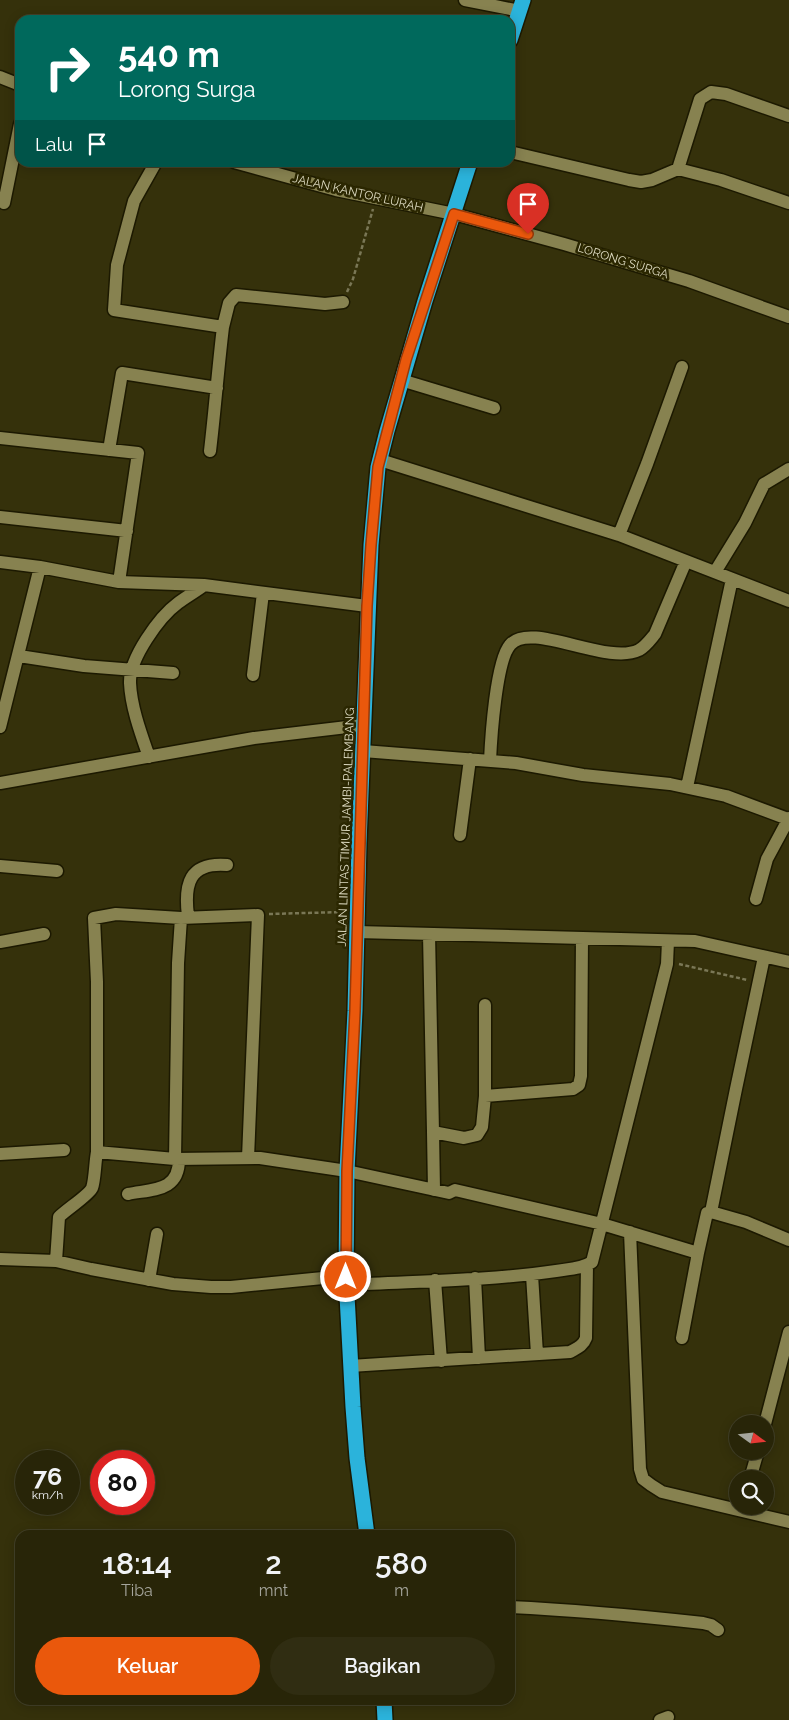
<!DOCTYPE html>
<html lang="id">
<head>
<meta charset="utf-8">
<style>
  :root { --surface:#282508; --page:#302d12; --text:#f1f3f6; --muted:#a5a59c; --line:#444229; --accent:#ea580c }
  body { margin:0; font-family:Raleway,sans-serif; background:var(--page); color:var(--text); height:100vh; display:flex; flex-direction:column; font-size:19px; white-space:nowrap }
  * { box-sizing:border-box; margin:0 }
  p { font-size:16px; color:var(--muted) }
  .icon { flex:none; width:28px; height:28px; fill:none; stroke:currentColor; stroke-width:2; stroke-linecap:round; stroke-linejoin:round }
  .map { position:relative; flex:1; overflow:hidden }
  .drawer { position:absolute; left:15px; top:1530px; width:500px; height:175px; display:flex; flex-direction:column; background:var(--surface); border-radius:15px; box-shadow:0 2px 12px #0003,0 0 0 1px var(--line) }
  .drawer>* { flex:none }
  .top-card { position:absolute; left:15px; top:15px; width:500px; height:152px; border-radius:15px; box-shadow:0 2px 12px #0003,0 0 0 1px var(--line); background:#00695c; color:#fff; overflow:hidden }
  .needle { width:32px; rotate:105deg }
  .buttons { position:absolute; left:729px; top:1415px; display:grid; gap:10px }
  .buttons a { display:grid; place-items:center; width:45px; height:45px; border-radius:50%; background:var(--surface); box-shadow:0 2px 12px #0003,0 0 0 1px var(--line); font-size:25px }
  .speed { position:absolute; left:15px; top:1450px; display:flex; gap:10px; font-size:25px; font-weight:700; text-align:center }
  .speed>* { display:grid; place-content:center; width:65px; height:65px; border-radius:50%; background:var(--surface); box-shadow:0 2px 12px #0003,0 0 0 1px var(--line); line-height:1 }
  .speed small { font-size:12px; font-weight:400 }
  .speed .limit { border:8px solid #d22; background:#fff; color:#111 }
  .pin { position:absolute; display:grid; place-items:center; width:42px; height:42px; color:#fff; margin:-51px -21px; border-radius:50% 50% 50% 0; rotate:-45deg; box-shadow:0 0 5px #0007 }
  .pin .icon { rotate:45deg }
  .me { position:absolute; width:55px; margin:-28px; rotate:0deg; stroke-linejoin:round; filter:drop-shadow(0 0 4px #0008) }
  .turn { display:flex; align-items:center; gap:18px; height:105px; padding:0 20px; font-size:22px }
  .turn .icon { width:65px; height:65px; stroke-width:2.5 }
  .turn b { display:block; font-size:35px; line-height:42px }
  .then { display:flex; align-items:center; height:48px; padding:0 20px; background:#0003; gap:10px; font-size:19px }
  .eta { display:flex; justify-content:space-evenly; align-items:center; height:85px; text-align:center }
  .eta b { font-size:30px; font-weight:600; line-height:35px }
  .cta { display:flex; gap:10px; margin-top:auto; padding:10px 20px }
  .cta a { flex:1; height:58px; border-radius:30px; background:var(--accent); color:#fff; font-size:20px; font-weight:600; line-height:58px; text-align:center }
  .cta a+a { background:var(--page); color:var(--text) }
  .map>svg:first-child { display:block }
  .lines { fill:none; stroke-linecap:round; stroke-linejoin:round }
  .minor-casing { stroke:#1c1901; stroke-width:15 }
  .highway-casing { stroke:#1c1901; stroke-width:18 }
  .path { stroke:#7a7756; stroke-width:2.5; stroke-dasharray:4 2.5; stroke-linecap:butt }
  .minor { stroke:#878250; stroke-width:12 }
  .highway { stroke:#2bb3db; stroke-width:15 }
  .route-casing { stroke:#983908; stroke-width:12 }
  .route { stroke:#ea580c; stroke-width:9 }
  .labels { text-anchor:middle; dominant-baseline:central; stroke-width:5; stroke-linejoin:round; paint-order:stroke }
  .street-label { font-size:12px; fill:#dddac1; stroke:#2b2701 }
</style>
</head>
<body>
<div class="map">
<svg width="789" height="1720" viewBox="0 0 789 1720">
  <rect width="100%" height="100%" fill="#35310b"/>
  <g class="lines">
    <g class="minor-casing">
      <path id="minor" d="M465,0L520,11
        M0,77L20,85
        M510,152L629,180L641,182L652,180L678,169L721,180L789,203
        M156,162L134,201L117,265L114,310L223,327L229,303L236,295L325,304L343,302
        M234,162L336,190L454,214L564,244L689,281L789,317
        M678,169L700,99L711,92L726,94L789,116
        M4,203L20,124
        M401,380L494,408
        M0,438L138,453L119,582L204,585L367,606
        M109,450L122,373L217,388
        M210,451C215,409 218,368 223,327
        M380,460L619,535L789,601
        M0,517L127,531
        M619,535L647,464L682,367
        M0,562L40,567L119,582
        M715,572L745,523L764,484L789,469
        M19,656L84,666L173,673
        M253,675L263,593
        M0,727L40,567
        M363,751L516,763L583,775L670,784L726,796L788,819
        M149,757C141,734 131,707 130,683C129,659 159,617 178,603C186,597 195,592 203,586
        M490,761C491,738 496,661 510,645C530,620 607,666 639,650C646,646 650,640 655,634L686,561
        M0,783L254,738L364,725
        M687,787L732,579
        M460,835L470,759
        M0,866L57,871
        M756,899L767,859L789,818
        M188,916C184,884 189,862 227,865
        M357,932L695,941L789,962
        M429,934L433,1132
        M0,942L44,934
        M485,1096L573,1089L579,1085L581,1076L582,938
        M97,1152V982L94,918L116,914L181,918L258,915L248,1158
        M0,1154L64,1150
        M175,1159L178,963L181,918
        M434,1190L433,1132L464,1138L477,1135L482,1127L485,1096V1005
        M128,1194C153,1189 179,1192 179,1159
        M711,1212L736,1089L764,957
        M630,1232L640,1469L643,1479L651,1485L662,1492L789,1522
        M0,1259L56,1261L91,1269L173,1284L211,1287H231L323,1278L346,1277
        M56,1261L59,1217C67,1209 89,1195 92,1188C95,1180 95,1162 97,1152L175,1159L260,1158L347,1171L449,1193L455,1190L602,1224L698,1253L707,1213L711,1212L746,1222L789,1240
        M532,1275L537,1354
        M475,1278L479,1358
        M149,1280L157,1234
        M435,1280L441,1361
        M347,1285C416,1281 487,1281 556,1271C568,1269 582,1269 592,1262L667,964L668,941
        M682,1338L698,1253
        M350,1366L570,1352C577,1348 583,1346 586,1338L587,1265
        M765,1424L789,1332
        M750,1479L758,1451
        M510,1607C575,1610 639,1616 703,1623L711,1625L718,1630
        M660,1720L668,1717"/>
    </g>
    <g class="highway-casing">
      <path id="highway" d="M510,40L523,0
        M367,1535L357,1458L353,1407L346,1277L347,1171L355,1011L359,843L371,545L378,467L387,431L425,301L470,162
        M384,1700L385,1720"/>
    </g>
    <path class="path" d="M347,292L353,279L373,209
      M269,914L343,912
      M679,964L747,980"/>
    <use href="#minor" class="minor"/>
    <use href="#highway" class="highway"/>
  </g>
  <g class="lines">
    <g class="route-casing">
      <path id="route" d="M346,1277L347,1171L355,1011L367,606L371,545L378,467L406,360L454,214L528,234"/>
    </g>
    <use href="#route" class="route"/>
  </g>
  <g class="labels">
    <g class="street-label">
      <text transform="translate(358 193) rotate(13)">JALAN KANTOR LURAH</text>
      <text transform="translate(623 261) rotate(17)">LORONG SURGA</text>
      <text transform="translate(346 827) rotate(-88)">JALAN LINTAS TIMUR JAMBI-PALEMBANG</text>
    </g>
  </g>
</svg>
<div class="buttons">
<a><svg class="needle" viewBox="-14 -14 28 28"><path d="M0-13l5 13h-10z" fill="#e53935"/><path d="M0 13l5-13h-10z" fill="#a5a59c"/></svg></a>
<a><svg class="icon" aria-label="search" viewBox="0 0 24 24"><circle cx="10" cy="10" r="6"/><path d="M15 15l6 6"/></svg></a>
</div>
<div class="speed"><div>76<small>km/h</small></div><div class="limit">80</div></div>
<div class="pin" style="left:528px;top:234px;background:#d93025"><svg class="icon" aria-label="arrive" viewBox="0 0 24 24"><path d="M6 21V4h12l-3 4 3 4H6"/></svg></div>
<svg class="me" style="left:346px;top:1277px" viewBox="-20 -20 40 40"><circle r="17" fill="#ea580c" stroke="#fff" stroke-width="3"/><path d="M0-11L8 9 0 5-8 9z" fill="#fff"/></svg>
<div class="top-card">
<div class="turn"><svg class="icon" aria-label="right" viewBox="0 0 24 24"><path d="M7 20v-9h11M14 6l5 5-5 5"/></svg><div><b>540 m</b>Lorong Surga</div></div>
<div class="then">Lalu<svg class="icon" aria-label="arrive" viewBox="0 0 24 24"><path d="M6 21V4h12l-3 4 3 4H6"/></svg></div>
</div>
<section class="drawer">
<div class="eta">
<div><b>18:14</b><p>Tiba</p></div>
<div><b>2</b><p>mnt</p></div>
<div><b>580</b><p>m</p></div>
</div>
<div class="cta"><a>Keluar</a><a>Bagikan</a></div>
</section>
</div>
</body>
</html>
